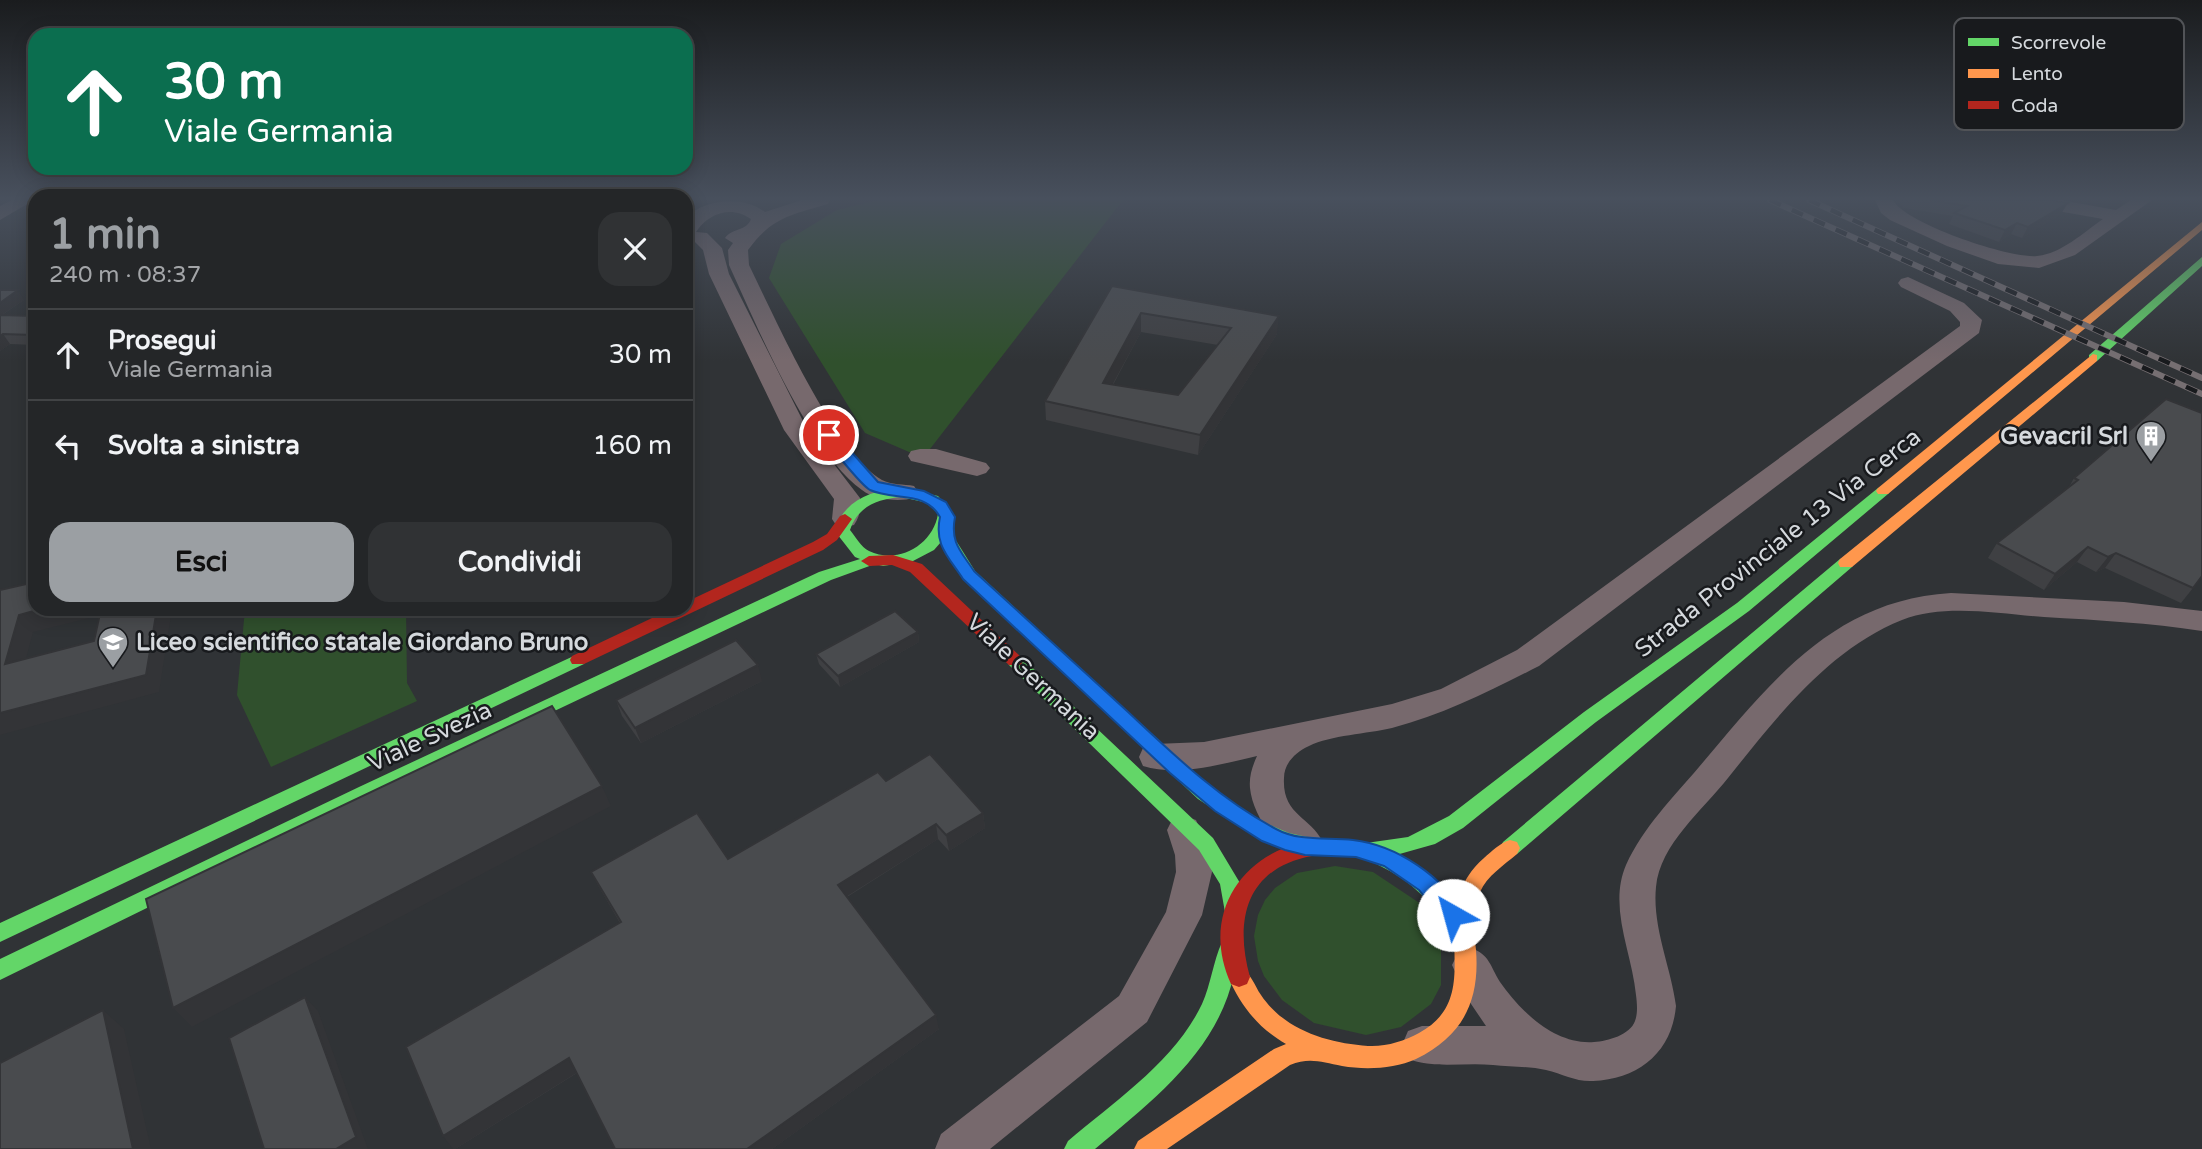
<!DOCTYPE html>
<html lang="it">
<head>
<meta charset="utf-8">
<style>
  :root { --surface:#242628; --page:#303234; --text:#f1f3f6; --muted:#a3a5a8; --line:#414345; --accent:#9b9fa3 }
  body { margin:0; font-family:"Varela Round",sans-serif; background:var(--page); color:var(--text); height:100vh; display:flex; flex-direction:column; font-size:26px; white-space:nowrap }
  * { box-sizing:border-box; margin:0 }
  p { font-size:23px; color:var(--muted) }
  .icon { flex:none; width:38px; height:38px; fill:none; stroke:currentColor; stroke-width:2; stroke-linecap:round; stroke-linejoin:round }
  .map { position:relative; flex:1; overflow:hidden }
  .side { position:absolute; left:28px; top:189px; width:665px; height:427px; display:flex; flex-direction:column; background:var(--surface); border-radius:21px; box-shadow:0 4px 18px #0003,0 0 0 2px var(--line) }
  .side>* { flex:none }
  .guide { position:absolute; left:28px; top:28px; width:665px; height:147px; border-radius:21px; box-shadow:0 4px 18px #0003,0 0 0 2px var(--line); background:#0b6e4f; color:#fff; overflow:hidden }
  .pin { position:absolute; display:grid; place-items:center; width:60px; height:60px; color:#fff; margin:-30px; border:4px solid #fff; border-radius:50%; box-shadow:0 2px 7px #0007 }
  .me { position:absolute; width:77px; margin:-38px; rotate:322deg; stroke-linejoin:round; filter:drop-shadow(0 0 5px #0008) }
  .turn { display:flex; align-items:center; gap:24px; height:147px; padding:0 21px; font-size:32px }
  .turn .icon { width:91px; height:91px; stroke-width:2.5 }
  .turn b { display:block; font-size:49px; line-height:60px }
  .round { display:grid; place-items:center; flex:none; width:74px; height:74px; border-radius:21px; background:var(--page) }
  .overview { display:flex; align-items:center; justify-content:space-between; height:119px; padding:0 21px }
  h1 { font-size:42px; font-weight:700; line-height:52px; color:var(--accent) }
  .primary-button { display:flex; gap:14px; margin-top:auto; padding:14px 21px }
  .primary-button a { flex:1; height:80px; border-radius:21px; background:var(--accent); color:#111; font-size:28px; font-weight:700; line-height:80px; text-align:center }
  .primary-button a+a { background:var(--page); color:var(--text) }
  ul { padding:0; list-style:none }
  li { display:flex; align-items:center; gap:21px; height:91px; padding:0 21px; border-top:2px solid var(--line) }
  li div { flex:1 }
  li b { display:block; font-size:26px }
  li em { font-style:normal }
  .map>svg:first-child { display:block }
  .green { fill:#30502d }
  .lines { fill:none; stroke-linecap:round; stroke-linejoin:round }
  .street { fill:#77696d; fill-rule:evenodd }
  .fast { fill:#63d668; fill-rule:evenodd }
  .slow { fill:#ff974d; fill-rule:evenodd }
  .jam { fill:#b3261e; fill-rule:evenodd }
  .rail-casing { stroke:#766f72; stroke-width:6 }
  .rail { stroke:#181a1d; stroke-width:4.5; stroke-dasharray:12; stroke-linecap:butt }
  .wall { fill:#3f4043; fill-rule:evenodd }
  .shaded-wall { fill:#333437 }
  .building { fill:#494b4e; stroke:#333437; stroke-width:2; fill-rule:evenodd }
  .route { fill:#1a73e8; stroke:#114b97; stroke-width:2 }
  .labels { text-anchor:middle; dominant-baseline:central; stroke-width:5; stroke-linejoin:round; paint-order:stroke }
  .poi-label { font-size:24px; font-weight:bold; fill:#d5d9dd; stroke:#181a1d; text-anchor:end }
  .street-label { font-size:24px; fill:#d5d9dd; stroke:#181a1d }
  .key { fill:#181a1d; stroke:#515357; stroke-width:2 }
  .key-label { font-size:19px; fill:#d5d9dd }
</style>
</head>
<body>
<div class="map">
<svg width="2202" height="1149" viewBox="0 0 2202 1149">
  <rect width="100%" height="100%" fill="#303336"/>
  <path class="green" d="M879,200H1123L923,458L865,433L769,278L781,244L837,210Z
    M245,609H406L407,683L417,701L271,767L237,695Z
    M1335,866L1373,872L1418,902L1441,942V985L1431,1004L1401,1027L1366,1035L1314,1023L1282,1000L1264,976L1258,961L1254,936L1258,915L1265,900L1275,888L1297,873Z"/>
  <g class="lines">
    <path class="street" d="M12,200H34L0,220V206Z
      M802,200H830L828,204C791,215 772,217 748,250L749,265C774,316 835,454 882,480C891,485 904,484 914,486L918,492L914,498C899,502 875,500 862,490C809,452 757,326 729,265L728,250L733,243L725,238C732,228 747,231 751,219C732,205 708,213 696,232L707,233L722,248L729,274L807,429L860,498C861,509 860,516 854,525L845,527L836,525L832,519L834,499L784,430L709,274L703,250L690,237L692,234H686V217C706,199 743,195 765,212Z
      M1875,200H1893C1904,223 2010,259 2037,256C2061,254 2084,232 2103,219L2029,206L2020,200H2060L2116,210L2131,200H2152L2075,255L2039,268L1998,264L1947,246L1890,220L1881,213Z
      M1908,277L1964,303L1982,320L1979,333L1539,666C1490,691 1445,714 1392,728C1367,734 1331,735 1309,746C1296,752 1284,763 1284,778C1282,815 1310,816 1323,842L1318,852C1285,864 1253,819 1250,788C1249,777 1252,767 1257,756C1222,764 1179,777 1143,766L1139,757L1143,748L1155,744L1204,742L1392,704L1441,689L1517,650L1960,326V322L1950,311L1901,287L1898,283L1901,279Z
      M920,449H936L986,463L990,468L986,473L977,476L911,461L908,456L911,451Z
      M1951,593L2124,602L2202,611V631C2150,623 2097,620 2044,617C2000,614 1945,603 1902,620C1829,649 1776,718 1728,778C1703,810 1660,844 1656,887C1652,927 1671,967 1676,1006C1672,1052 1639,1079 1593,1081C1576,1082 1563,1074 1546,1070C1529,1066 1510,1067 1493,1065C1465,1062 1434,1069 1408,1059L1402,1045L1408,1031L1422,1026H1486L1467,998L1452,965L1458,953L1471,948C1490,955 1490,966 1500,982C1521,1012 1555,1045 1594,1042C1608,1041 1630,1035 1635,1021C1638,1013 1637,1003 1636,995C1632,952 1608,907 1626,865C1644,826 1672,799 1699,767C1770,683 1833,600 1951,593Z
      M1184,816L1196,820L1211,855L1212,872L1202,915L1147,1022L990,1149H935L941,1134L1119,996L1166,912L1176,872L1175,855L1167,830L1172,820Z"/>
    <path class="fast" d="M2202,257V266L2097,361H2089V355Z
      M901,487L938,496L953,514L950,531L975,571L1211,788L1265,823L1289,833L1325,841L1328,847L1325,853L1318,855L1287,848L1251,834L1198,799L963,579L941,542L934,550L913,561L883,566L875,564L831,580L373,797L0,980V959L359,787L819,572L860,559L855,557L834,530C846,499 871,491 901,487ZM901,497L928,503L938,514C933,545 898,565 869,551C861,547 855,536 850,530C858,506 878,499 901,497Z
      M1883,487L1890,491L1888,494L1749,611L1596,722L1463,828L1435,844L1396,855C1435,873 1457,902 1474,940L1471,947L1464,949L1457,947C1436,901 1406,874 1359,857L1356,851L1359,844L1408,837L1449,816L1584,712L1737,603L1878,488Z
      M1846,558L1852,559L1854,563L1852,567L1517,854L1510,856L1503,854L1500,848L1503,842L1840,559Z
      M578,654L584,656L586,660L584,664L0,942V923Z
      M1015,655L1021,657L1213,838L1240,883L1243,912L1240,918L1233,921L1226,918L1220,884L1199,850L1009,665L1007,661L1009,657Z
      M1229,940L1236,942C1241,952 1237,963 1234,974C1218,1051 1152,1101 1095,1149H1064L1068,1141C1115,1101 1175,1061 1202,1004C1211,984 1213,962 1222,942Z"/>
    <path class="slow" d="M2202,222V230L1888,494H1878L1876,491L1878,488Z
      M2093,354L2097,355V361L1852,567H1840L1838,563L1840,559Z
      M1510,840L1517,842L1520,848L1517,854C1504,865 1487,876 1480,892C1471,910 1474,931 1476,950C1480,1001 1463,1036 1416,1059C1394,1069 1365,1070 1342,1066C1322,1062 1309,1057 1290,1065L1167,1149H1134L1138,1141L1274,1049L1286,1044C1258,1028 1241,1006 1228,977L1231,970L1239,967C1251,972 1254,985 1261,995C1285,1031 1329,1043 1368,1046C1386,1047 1404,1041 1419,1033C1491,994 1420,914 1484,858C1492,851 1500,843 1510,840Z"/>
    <path class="jam" d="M845,514L852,519L837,540L823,550L584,664H572L570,660L572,656L671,609H686V602L813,542L827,534L840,516Z
      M893,555L922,564L1021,657L1023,661L1021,665H1009L910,572L892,565L869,566L861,561L869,556Z
      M1332,839L1373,844L1376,850L1373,856L1366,858C1348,856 1329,853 1312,856C1246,868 1234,920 1250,977L1247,984L1239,987L1231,984C1196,907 1252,839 1332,839Z"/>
    <g class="rail-casing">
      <path id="rail" d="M1770,200L2202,394
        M1809,200L2202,378"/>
    </g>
    <use href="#rail" class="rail"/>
  </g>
  <path class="wall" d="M1897,200H2050L2061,214L2022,238L2011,234L1999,242L1949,224L1953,216L1904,208Z
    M1112,286L1277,334L1198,455L1046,420L1045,401ZM1141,332L1218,345L1178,395L1113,385Z
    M0,290L24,300L2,315L35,316V345L10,344L0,351Z
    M2166,399L2193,588L2181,603L2105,568L2096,572L2077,562L2044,590L1988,558L1997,543L2069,487L2074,478Z
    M918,632L919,642L840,687L819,664L816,654Z
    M762,681L641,743L622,716L616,700Z
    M886,781L983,813L985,828L949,851L938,839L847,897L939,1029L772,1149H615L577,1073L455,1149L620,923L599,887L591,872L728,859Z"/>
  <path class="shaded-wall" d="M2068,203L2061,214L2022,238L2028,227Z
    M2017,223L2011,234L1999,242L2005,230Z
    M18,290L24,300L0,316V303Z
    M1141,313V332L1103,402V383Z
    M1279,316L1277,334L1198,455L1200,435Z
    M3,334L10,344L0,351V336Z
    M2088,547L2077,562L2044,590L2055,574Z
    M2116,553L2105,568L2096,572L2108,557Z
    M41,609H116L117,611L33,632L20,681L5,664L19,615Z
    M157,609H172L159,692L0,735V713Z
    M918,632L919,642L840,687L838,676Z
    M758,665L762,681L641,743L635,728Z
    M602,786L611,806L192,1027L173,1008Z
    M983,813L985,828L949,851L946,835Z
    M936,824L938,839L841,900L838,885Z
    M305,997L318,1011L368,1149H336Z
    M103,1010L124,1029L151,1149H133Z
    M936,1015L939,1029L772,1149H747Z
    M569,1058L578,1072L455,1149H453L443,1136Z"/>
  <path class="building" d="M1930,200H2050L2068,203L2028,227L2017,223L2005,230L1954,213L1967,206Z
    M1112,286L1279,316L1200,435L1045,401ZM1141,313L1231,328L1178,395L1103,383Z
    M0,290H18L0,303Z
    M0,315L35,316V334L33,335L3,334L0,336Z
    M2166,399L2202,413V576L2193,588L2116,553L2108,557L2088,547L2055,574L1997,543L2078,480L2074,478Z
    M35,582V609H41L19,615L5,664L94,641L101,609H157L146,675L0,713V590Z
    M895,611L918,632L838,676L816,654Z
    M736,640L758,665L635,728L616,700Z
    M552,706L602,786L173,1008L146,899Z
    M930,754L983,813L946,835L936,824L838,885L936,1015L747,1149H615L569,1058L443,1136L406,1047L621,922L591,872L697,813L728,859L878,772L886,781Z
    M305,997L356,1137L336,1149H264L229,1038Z
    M103,1010L133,1149H0V1063Z"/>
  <linearGradient id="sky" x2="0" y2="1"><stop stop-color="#1a1c1e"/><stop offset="0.55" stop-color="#48505d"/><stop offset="1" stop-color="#48505d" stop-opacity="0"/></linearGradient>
  <rect width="2202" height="361" fill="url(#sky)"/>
  <path class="route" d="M829,431L834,432L878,482L924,491L946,502L955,517C950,543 961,551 974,571C1025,618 1076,664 1127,711C1173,754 1219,799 1276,829C1300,842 1327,837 1353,840C1396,845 1445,877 1463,915L1460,922L1453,925L1445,922L1419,890L1384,866L1356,857L1305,855L1285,850L1262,841L1215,811L1170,773L963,579C948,556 934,545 940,517C925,490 894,501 870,490C861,485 830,446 822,435Z"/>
  <defs>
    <g id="building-pin" transform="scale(1.575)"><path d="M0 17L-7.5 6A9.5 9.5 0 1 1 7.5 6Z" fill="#9b9fa3" stroke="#181a1d"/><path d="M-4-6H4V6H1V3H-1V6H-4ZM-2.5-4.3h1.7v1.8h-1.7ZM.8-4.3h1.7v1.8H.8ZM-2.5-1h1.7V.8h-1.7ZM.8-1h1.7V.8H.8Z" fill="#fff"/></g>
    <g id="school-pin" transform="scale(1.575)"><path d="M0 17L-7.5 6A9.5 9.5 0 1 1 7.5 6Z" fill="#9b9fa3" stroke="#181a1d"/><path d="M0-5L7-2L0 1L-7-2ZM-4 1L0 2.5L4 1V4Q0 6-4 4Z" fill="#fff"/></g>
  </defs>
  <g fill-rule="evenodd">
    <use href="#building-pin" x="2151" y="436"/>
    <use href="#school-pin" x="113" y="642"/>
  </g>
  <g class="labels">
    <g class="poi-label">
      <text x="2128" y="436">Gevacril Srl</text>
      <text x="136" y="642" text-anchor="start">Liceo scientifico statale Giordano Bruno</text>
    </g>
    <g class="street-label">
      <text transform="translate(1778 543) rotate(-38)">Strada Provinciale 13 Via Cerca</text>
      <text transform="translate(1033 677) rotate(43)">Viale Germania</text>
      <text transform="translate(430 737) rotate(-25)">Viale Svezia</text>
    </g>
  </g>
  <rect x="1954" y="18" width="230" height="112" rx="10" class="key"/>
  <rect x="1968" y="38" width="31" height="8" fill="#63d668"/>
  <rect x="1968" y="69" width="31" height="9" fill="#ff974d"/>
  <rect x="1968" y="101" width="31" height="8" fill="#b3261e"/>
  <g class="key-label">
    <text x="2011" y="49">Scorrevole</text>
    <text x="2011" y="80">Lento</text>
    <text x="2011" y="112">Coda</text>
  </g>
</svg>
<div class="pin" style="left:829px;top:435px;background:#d93025"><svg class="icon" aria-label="arrive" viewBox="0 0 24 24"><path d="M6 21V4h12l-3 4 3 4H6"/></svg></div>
<svg class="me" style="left:1453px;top:915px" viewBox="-20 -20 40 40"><circle r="19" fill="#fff"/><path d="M0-13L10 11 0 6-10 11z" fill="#1a73e8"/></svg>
<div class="guide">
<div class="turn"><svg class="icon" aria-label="ahead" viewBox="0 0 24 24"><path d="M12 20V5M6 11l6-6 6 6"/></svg><div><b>30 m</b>Viale Germania</div></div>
</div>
<section class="side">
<div class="overview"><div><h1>1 min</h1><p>240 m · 08:37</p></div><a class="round"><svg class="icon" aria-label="close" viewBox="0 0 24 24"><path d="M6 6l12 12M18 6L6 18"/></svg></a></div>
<ul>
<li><svg class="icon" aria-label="ahead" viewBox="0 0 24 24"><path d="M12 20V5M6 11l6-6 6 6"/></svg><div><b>Prosegui</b><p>Viale Germania</p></div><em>30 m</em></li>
<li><svg class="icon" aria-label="left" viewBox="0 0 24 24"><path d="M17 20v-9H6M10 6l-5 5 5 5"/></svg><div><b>Svolta a sinistra</b></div><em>160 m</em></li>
</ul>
<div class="primary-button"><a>Esci</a><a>Condividi</a></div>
</section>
</div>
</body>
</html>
